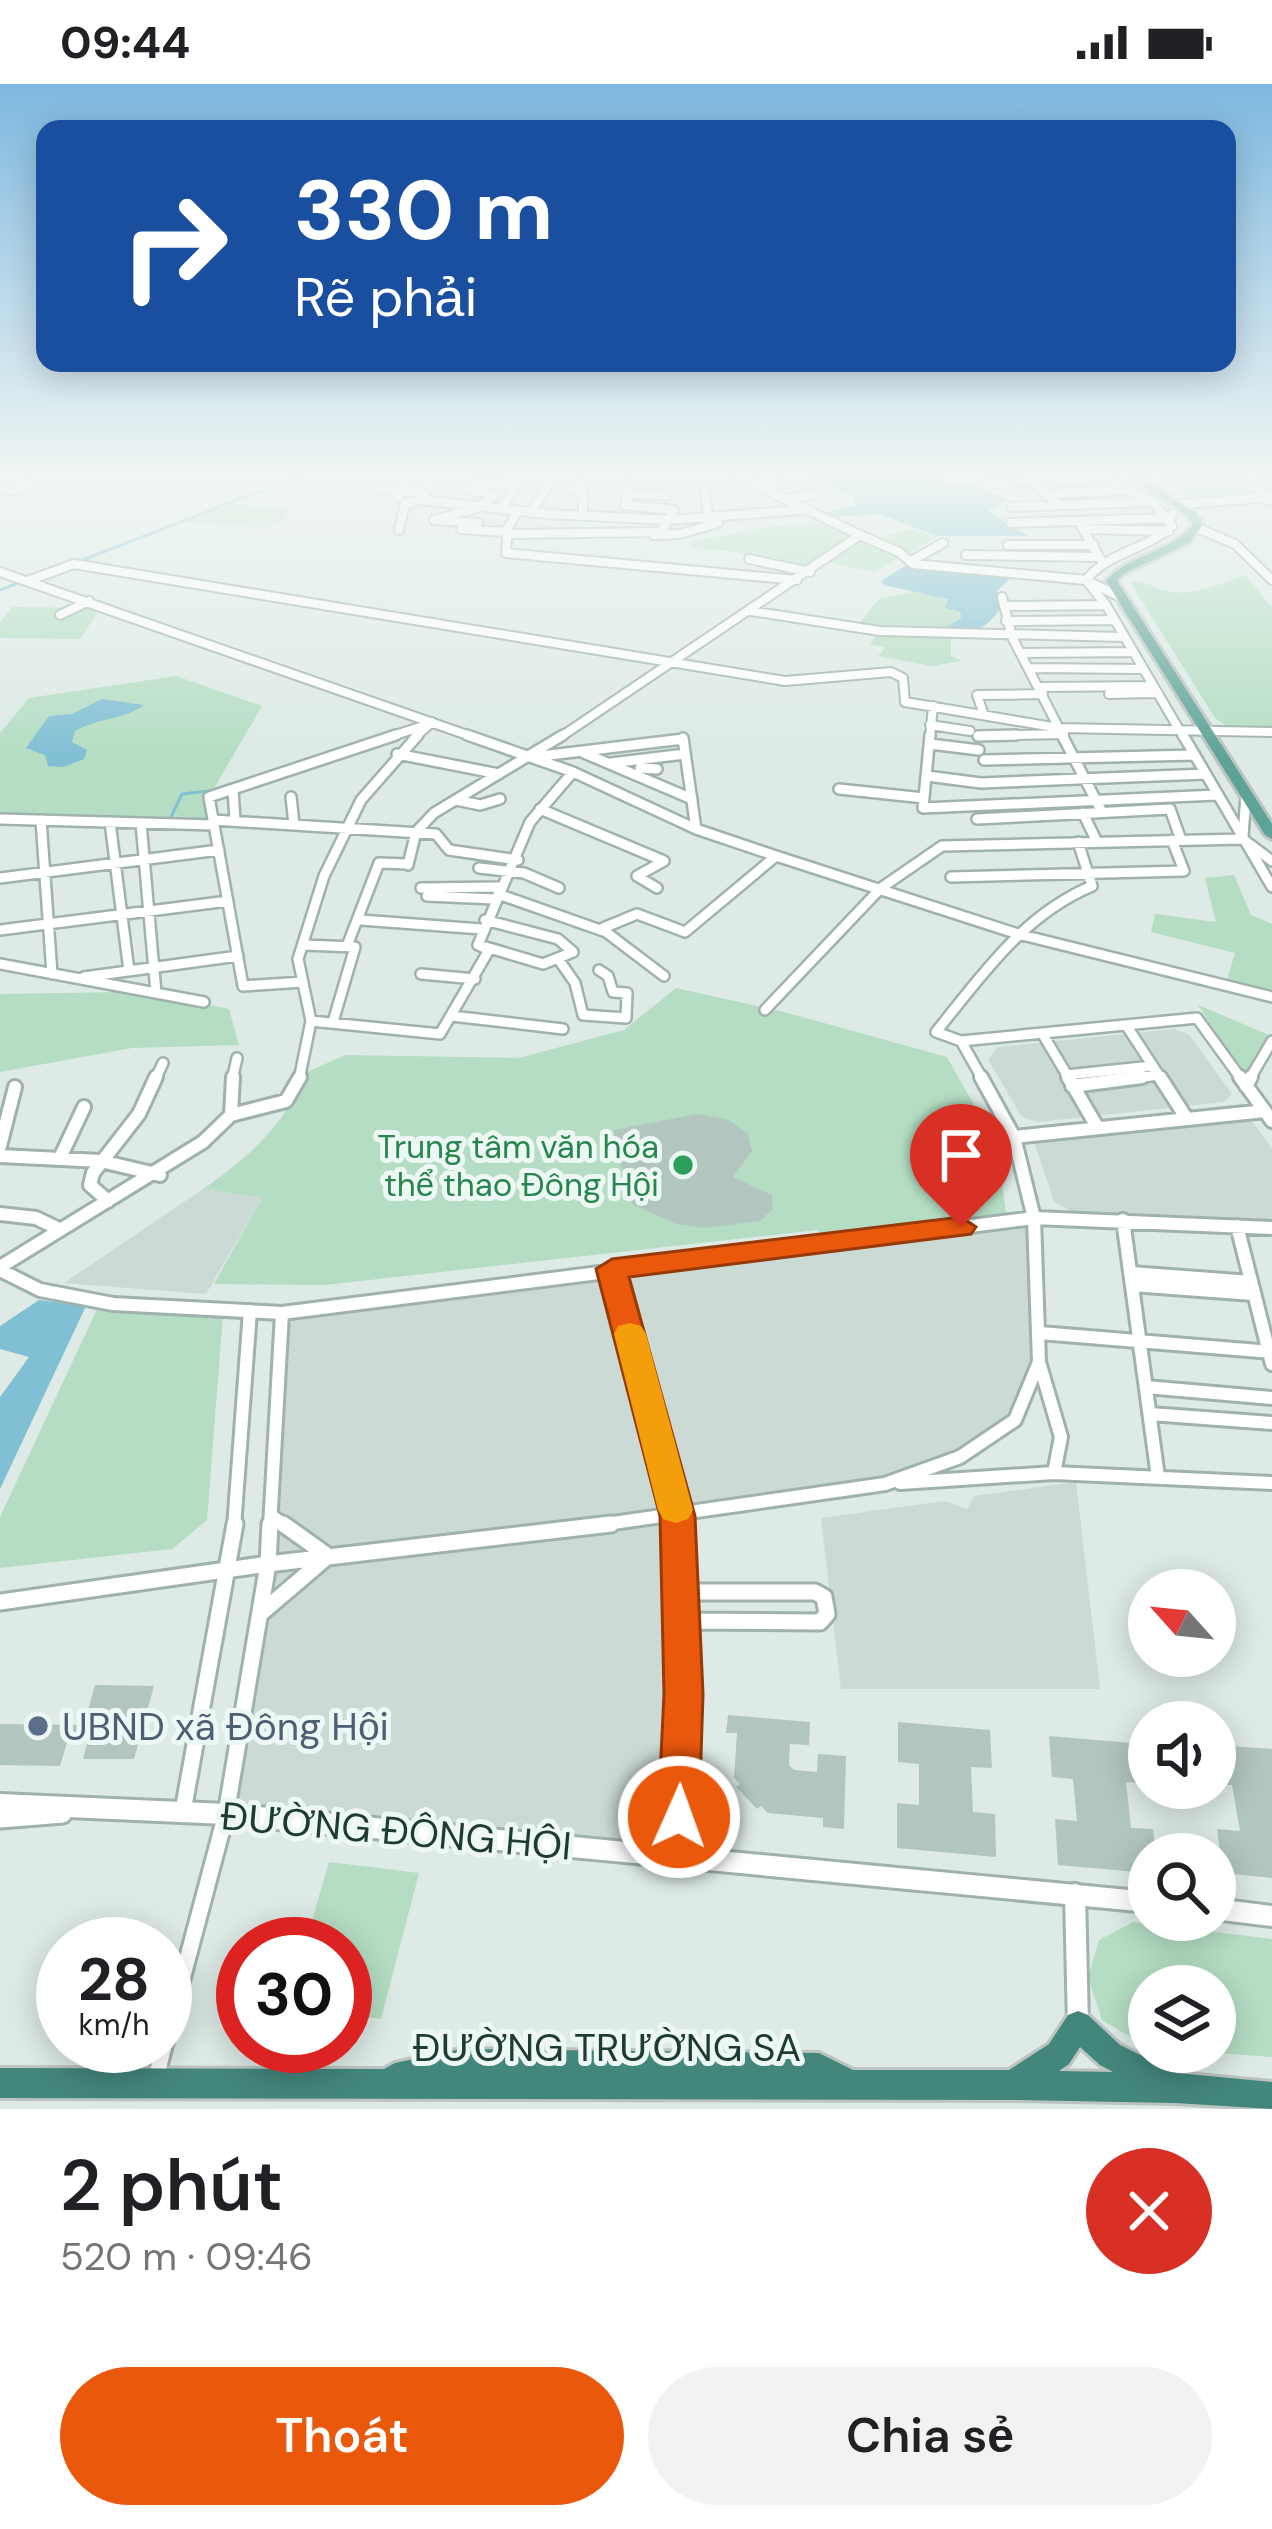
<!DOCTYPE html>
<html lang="vi">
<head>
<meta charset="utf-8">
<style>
  :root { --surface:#fff; --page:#f2f2f2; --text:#202124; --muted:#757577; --accent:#ea580c }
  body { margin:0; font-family:"DM Sans",sans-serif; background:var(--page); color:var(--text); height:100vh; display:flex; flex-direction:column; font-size:45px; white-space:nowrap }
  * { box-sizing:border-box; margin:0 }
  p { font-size:39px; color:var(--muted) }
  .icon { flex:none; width:66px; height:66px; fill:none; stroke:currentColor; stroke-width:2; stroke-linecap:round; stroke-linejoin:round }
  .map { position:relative; height:2025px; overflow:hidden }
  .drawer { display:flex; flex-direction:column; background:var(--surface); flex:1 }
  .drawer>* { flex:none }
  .guide { position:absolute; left:36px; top:36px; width:1200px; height:252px; border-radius:24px; box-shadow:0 6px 30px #0003; background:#1a4fa0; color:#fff; overflow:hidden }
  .needle { width:78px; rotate:297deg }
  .controls { position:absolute; left:1128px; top:1485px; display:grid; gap:24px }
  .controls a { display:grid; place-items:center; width:108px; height:108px; border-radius:50%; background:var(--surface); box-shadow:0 6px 30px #0003; font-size:60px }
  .speed { position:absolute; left:36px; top:1833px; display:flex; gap:24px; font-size:60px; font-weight:700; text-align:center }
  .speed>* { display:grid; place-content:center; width:156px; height:156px; border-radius:50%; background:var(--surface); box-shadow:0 6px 30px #0003; line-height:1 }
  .speed small { font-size:30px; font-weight:400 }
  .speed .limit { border:18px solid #d22; background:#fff; color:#111 }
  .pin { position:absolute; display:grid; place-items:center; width:102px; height:102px; color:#fff; margin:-123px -51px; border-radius:50% 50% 50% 0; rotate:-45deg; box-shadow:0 0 12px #0007 }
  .pin .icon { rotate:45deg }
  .me { position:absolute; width:132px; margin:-66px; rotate:2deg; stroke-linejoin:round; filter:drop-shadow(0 0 9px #0008) }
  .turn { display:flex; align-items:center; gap:42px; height:252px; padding:0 60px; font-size:54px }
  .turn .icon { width:156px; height:156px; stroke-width:2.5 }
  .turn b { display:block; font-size:84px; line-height:102px }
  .round { display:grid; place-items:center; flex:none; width:126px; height:126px; border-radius:63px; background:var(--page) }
  .head { display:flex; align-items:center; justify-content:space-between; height:204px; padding:0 60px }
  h1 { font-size:72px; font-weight:600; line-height:90px }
  .cta { display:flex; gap:24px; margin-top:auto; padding:24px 60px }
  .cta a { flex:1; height:138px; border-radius:72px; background:var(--accent); color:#fff; font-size:48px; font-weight:600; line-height:138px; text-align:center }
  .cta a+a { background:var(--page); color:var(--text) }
  .status { display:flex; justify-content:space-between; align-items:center; height:84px; padding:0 60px; background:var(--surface); direction:ltr }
  .status svg { height:33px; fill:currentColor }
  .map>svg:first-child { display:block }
  .built { fill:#cbdad4 }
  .green { fill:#b4ddc3 }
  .water { fill:#80bfd4 }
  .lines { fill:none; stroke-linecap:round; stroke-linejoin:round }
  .stream { stroke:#80bfd4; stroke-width:3 }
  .building { fill:#b2c5bf }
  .minor-far3-casing { stroke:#a0b2ad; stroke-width:12 }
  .minor-far2-casing { stroke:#a0b2ad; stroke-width:14 }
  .minor-far1-casing { stroke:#a0b2ad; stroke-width:18 }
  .minor-casing { stroke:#a0b2ad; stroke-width:21 }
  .tertiary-casing { stroke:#a0b2ad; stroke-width:26 }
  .primary-casing { stroke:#bcc4c2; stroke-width:6 }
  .trunk-casing { stroke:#bcc4c2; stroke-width:6 }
  .minor-far3 { stroke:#fff; stroke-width:8 }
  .minor-far2 { stroke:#fff; stroke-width:9 }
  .minor-far1 { stroke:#fff; stroke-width:12 }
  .minor { stroke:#fff; stroke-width:15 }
  .tertiary { stroke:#fff; stroke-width:20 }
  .primary { fill:#5ea398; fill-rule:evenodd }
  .trunk { fill:#43867c; fill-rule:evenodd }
  .route { fill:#ea580c; stroke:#983908; stroke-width:3 }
  .slow { fill:#f59e0b }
  .leisure-dot { fill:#2e9e5b; stroke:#edf7f3; stroke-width:4.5 }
  .service-dot { fill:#5c6f8a; stroke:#edf7f3; stroke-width:4.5 }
  .labels { text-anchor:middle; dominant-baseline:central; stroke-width:10; stroke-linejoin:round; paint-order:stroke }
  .leisure-label { font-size:33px; fill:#27864d; stroke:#edf7f3; text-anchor:end }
  .near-service-label { font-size:39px; fill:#4e5e75; stroke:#edf7f3; text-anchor:start }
  .near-street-label { font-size:39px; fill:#1e3a35; stroke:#edf7f3 }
</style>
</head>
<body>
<div class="status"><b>09:44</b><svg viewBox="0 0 49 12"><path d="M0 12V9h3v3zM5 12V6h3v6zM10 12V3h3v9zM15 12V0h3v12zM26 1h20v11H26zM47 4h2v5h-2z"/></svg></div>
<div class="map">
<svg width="1272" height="2025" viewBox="0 0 1272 2025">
  <rect width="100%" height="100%" fill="#ddeae5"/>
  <path class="built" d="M1174,945L1189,951L1232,1010L1224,1018L1037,1038L1021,1032L988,975L998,963Z
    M1250,1034L1272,1065V1138L1070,1127L1054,1117L1034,1058L1039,1052Z
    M203,1105L262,1114L206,1210L64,1199Z
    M1034,1134L1039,1278L1015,1336L960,1373L885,1400L678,1432L677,1774L226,1730L268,1480L282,1229Z
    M1076,1398L1100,1605H841L821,1434L944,1417L967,1425L974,1412Z"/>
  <path class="green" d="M1159,391H1272V413L1191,420Z
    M232,420L291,424L282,430L291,433L266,444L188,438Z
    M834,439L870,456L911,445L938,453L874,488L826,478L810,488C787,483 765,478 744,470C724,463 705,473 688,458L774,442Z
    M1245,491L1272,524V643H1228L1215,634L1130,498C1147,495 1151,504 1167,507C1193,513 1221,499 1245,491Z
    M917,507C936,512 956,513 961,534L945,544L951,550V572L962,577L931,582L878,572L886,563L870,561L879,547L856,543L879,515Z
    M12,523L101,524L80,555L0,554V539Z
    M176,592L262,622L209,713L214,741L0,735V649L29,614Z
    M1234,791L1251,831L1272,840V910L1226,899L1235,869L1151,848L1155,830L1216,838L1205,794Z
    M676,904L784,928L947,973L997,1062L1007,1137L824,1159L818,1146L325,1201L214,1200L262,1114L203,1105C241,1079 292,1037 301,991L345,971L519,974L624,946Z
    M123,908L156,909L229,925L239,961L132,964L0,988V910Z
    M1198,921L1269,951L1250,990L1244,991Z
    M99,1221L223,1231L207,1436L172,1465L0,1484V1433Z
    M329,1778L419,1789L381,1935L345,1930V1860H305Z
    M1133,1838L1272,1855V1973L1204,1968H1215V1902H1149V1964L1102,1936L1088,1893L1099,1856Z"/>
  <path class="water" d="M908,391L968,399L1008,416L988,427L1028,452H937L879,430L835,433L823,429L855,422V414L807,393Z
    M905,482L1012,492L997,507L1001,523C986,547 974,548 947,548L945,544L961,534L960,528L945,524L948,515L883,501L882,496Z
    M102,615L144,621C125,635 98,634 75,647L72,658L87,666L84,675L63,683L48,682L45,671L26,664L49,632L72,630Z
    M39,1216L86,1222L0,1405V1313L29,1273L0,1265V1242Z"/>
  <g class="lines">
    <path class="stream" d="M80,477L302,391
      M0,506L21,498
      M402,645L421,638
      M170,735L182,710L217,706"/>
  </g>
  <path class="building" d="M698,1030L729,1036L748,1050L752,1067L733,1093L772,1111L773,1125L760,1137L704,1144L676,1140L632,1120L639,1084L622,1085L614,1046Z
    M95,1601L154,1602L134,1675H83L89,1653L69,1652L60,1682L0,1681V1640L84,1641Z
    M728,1631L810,1638L809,1661L790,1660L789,1681L794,1686L817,1688L818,1670L846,1672L844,1745L823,1743V1734L768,1729L761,1722L757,1725L736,1703L740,1700L734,1694L737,1649H726Z
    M898,1638L990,1646L992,1684L971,1683L973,1728L995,1730L996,1773L897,1764V1719L919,1721V1680L898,1678Z
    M1049,1652L1143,1660L1147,1699L1126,1698L1131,1744L1153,1745L1156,1770H1149V1789L1058,1781L1055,1735L1077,1737L1073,1695L1052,1693Z
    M1215,1661L1272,1665V1794L1223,1789L1217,1745L1240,1747L1232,1701L1215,1700Z"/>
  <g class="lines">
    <g class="minor-far3-casing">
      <path id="minor-far3" d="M1100,391L1152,417L1172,442C1146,466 1108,468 1086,496L1106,521L1184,654
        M1248,391L1267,417
        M520,392L552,394L531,429
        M760,392L776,399L761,403
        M0,394L29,399L18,407L0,404
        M641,395L703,396L709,435
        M949,396L966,391
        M1030,397L1060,421
        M476,400L512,402
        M987,400L1104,393
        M380,405L422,408
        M467,405L493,411L480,423L434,436L478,439L474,446
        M627,410L667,411
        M1047,410L1127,406
        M398,413L411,391
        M786,415L814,410
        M422,416L548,430L669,436L801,426
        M1174,421L1272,413
        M1012,423L1147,418
        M501,426L521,391
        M517,428L508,444L506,469L797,496
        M583,432V408L572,405L592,391
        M1078,437L1102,478
        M1011,439L1171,434L1172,430
        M1197,444L1235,460L1272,496
        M461,445L507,448
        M1084,445L1169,447
        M399,446L405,420L422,416L435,391
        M506,450L661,448L674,426L625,421L630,401L640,391
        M654,451L680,450L718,439
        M860,451L899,468L913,480L1086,496L1118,512
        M1008,461H1094
        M966,471L1099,473
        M749,475L810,488
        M911,477L943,459
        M0,488L476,654
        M30,496L74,480L785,597L891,588L903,594L905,618L1059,644L1272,648
        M1002,513L1012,553L1064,654
        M1004,522L1106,521
        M751,527L880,547L1122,553
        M60,531L89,517
        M1006,537L1113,536
        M1021,569L1132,568
        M1030,584L1142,585
        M1041,603L1153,602
        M1109,610L1158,609
        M984,631L977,611L1043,610
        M930,641L970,647
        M978,652L1064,650
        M386,654L423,642
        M414,654L432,638
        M559,654L860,451L734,391
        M930,654L933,622"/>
    </g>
    <g class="minor-far2-casing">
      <path id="minor-far2" d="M467,651L573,688L696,745L776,772L1018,850L1272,913
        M930,651L923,724L1217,711
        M1062,651L1102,728
        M1183,651L1272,803
        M978,652L1016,651
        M683,654L696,745
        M930,660L979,666
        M584,669L692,715
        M397,670L499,690
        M533,673L683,655
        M984,676L1195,671
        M611,679L685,670
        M640,684L657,685
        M927,692L981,699L1206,690
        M233,705L235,737
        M839,705L924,714
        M291,713L294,740
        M456,716L480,721L500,715
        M540,725L664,777L637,792L657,804
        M1083,729L1097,758
        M0,735L214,741
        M977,735L1170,725L1181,756
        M41,736L52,890
        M213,736L436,750L449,766L518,776
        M110,738L129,887
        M141,739L156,909
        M1243,752L1246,711
        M408,781L416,748L434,729L563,651
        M479,784L524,789L559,804
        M951,793L1184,787L1172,756
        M0,794L219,766
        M421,804L499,803
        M498,810L606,848L664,892
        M427,812L494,815
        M361,836L481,845
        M485,836L558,855L573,868L543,880L486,863
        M603,844L637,830L685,848L776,772
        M0,846L228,817
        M304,861L355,863L333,938
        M347,862L379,779L408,780
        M559,876L575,899L583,931L626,934L627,909L613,908L608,892L599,886
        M0,880L204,918
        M421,890L475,895
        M84,893L238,872
        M303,898L243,902L209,713L396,651
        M765,926L881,804L942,762L1243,755L1272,777
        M452,932L563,945
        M311,937L440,950L489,866L478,861L530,738L573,688
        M1126,941L1162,996
        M1042,949L1070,996
        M961,957L936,948C982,891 1023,831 1092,802L1078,758
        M1066,991L1152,982
        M155,996L163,979
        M232,996L237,974
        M299,996L311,937L298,875L324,792L361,716L418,651
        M983,996L961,957L1197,934L1242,996
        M1119,996L1159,991
        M1249,996L1272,957"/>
    </g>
    <g class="minor-far1-casing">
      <path id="minor-far1" d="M1068,993L1096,1041
        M1160,993L1185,1032
        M1240,993L1272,1037
        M1072,1002L1142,993
        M1246,1002L1251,993
        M231,1031L286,1017L300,993
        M1014,1053L1265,1027
        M0,1062L15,1003
        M0,1072L101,1077L160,1091
        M60,1074L84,1023
        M108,1117L90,1101L93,1089L139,1030L156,993
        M0,1130L36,1134L59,1145
        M1123,1136L1158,1393
        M1237,1142L1272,1280
        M0,1183L203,1058L231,1031L233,993
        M612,1185L678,1443
        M0,1186L40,1206L113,1220L282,1229L1034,1134L1272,1144
        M1131,1189L1251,1198
        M1132,1201L1253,1210
        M1040,1249L1272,1268
        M1146,1303L1272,1314
        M1150,1330L1272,1339
        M1054,1389L1272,1399
        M900,1399L1054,1389L1061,1353L1039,1278
        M273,1433L287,1443
        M234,1443L250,1227
        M270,1443L282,1229
        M585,1443L885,1400L960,1373L1015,1336L1039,1278L1034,1134L1014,1053L981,993"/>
    </g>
    <g class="minor-casing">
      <path id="minor" d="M681,1508H815L824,1513L827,1530L820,1538L682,1537
        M0,1518L268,1480L611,1440
        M260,1530L328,1472L283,1440
        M183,1727L235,1440
        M0,1736L63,1731
        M677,1773L684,1610L678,1440
        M165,1959L226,1730L268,1480L270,1440
        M156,1994L164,1962"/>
    </g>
    <g class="tertiary-casing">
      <path id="tertiary" d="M0,1720L226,1730L1149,1818
        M1075,1810L1078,1941
        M1215,1825L1272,1832"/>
    </g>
    <g class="primary-casing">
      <path id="primary" d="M1128,391H1139L1196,429L1203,441L1189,459L1123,490L1117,497L1272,740V755L1265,751L1106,497C1129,470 1170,469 1193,441L1188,433Z"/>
    </g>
    <g class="trunk-casing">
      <path id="trunk" d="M1078,1927L1088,1931L1120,1961L1177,1989L1272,1998V2025L1175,2019L1013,2016L0,2014V1984L384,1985L395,1979L461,1965L819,1969L853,1986H1009L1049,1960L1068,1931ZM1080,1963L1100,1981L1113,1988L1059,1987L1069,1980Z"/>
    </g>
    <use href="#minor-far3" class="minor-far3"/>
    <use href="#minor-far2" class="minor-far2"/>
    <use href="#minor-far1" class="minor-far1"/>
    <use href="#minor" class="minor"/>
    <use href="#tertiary" class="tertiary"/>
    <use href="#primary" class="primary"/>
    <use href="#trunk" class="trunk"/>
  </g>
  <linearGradient id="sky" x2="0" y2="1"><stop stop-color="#7eb8e0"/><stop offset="0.58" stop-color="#f0f6f3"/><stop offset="1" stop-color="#f0f6f3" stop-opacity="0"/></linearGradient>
  <rect width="1272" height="674" fill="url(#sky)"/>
  <path class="route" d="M961,1133L976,1143L971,1150L629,1193L695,1432L703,1610L699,1733L693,1746L679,1751L664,1746L658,1733L664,1610L660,1432L596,1185L612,1175Z"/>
  <path class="slow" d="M630,1239L641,1242L646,1250L693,1426L688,1435L676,1439L663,1435L658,1426L614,1250L618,1242Z"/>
  <circle class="leisure-dot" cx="683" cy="1081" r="12"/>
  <circle class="service-dot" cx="38" cy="1642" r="12"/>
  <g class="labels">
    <g class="leisure-label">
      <text x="659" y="1062">Trung tâm văn hóa<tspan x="659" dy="38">thể thao Đông Hội</tspan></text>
    </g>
    <g class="near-service-label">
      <text x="62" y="1642">UBND xã Đông Hội</text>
    </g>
    <g class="near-street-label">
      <text transform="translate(396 1747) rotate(5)">ĐƯỜNG ĐÔNG HỘI</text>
      <text x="607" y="1963">ĐƯỜNG TRƯỜNG SA</text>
    </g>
  </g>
</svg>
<div class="controls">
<a><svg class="needle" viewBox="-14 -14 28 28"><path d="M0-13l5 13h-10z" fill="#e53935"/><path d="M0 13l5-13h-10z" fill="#757577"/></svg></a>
<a><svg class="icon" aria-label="sound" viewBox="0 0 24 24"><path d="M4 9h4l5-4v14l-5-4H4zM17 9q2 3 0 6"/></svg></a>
<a><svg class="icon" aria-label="search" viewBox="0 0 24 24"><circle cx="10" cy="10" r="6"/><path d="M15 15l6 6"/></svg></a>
<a><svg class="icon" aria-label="layers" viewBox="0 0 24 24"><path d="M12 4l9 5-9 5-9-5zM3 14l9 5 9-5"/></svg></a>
</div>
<div class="speed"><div>28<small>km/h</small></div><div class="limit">30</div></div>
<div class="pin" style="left:961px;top:1143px;background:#d93025"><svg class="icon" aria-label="arrive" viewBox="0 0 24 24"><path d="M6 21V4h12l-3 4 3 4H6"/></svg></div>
<svg class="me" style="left:679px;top:1733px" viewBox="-20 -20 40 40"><circle r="17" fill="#ea580c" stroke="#fff" stroke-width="3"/><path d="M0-11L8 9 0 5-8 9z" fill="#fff"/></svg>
<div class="guide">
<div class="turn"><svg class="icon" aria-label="right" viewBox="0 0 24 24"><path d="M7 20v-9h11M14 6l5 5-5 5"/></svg><div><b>330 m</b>Rẽ phải</div></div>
</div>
</div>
<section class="drawer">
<div class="head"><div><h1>2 phút</h1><p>520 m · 09:46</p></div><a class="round" style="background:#d93025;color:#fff"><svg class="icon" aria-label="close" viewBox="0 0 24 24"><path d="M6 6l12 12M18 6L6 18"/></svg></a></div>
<div class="cta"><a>Thoát</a><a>Chia sẻ</a></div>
</section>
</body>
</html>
